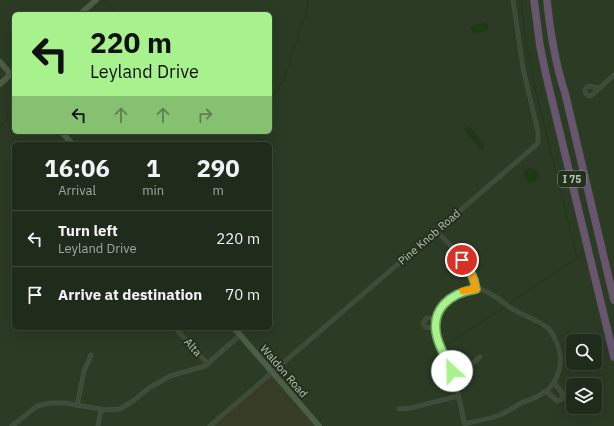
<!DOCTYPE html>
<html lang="en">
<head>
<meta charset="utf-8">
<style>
  :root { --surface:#202c1b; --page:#2d3828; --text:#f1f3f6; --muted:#a2a7a3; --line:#3d483a }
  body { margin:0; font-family:"IBM Plex Sans",sans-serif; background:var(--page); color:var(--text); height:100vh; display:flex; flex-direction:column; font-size:15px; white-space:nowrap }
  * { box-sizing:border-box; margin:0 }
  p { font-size:13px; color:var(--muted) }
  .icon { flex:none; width:22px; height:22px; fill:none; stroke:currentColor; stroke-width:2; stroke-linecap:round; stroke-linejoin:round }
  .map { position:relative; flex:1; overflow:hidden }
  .drawer { position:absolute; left:12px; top:142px; width:260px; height:188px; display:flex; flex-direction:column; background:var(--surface); border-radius:6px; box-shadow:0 4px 16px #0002,0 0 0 1px var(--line) }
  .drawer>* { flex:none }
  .top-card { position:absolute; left:12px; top:12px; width:260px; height:122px; border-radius:6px; box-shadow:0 4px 16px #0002,0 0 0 1px var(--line); background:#a7f28d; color:#111; overflow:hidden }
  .buttons { position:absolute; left:566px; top:334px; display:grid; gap:8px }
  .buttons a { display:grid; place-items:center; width:36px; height:36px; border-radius:6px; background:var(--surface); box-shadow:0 4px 16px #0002,0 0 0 1px var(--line); font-size:20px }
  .pin { position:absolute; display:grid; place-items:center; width:34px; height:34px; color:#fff; margin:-17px; border:2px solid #fff; border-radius:50%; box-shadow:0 1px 4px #0007 }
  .me { position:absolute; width:44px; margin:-22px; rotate:336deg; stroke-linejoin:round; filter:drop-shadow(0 0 3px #0008) }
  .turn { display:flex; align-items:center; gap:14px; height:84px; padding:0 12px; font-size:18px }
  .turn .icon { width:52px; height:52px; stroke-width:2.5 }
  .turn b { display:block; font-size:28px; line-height:34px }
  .lanes { display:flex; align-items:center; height:38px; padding:0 12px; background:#0003; justify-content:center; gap:20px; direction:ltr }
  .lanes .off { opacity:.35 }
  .eta { display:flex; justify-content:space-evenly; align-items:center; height:68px; text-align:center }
  .eta b { font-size:24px; font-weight:700; line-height:28px }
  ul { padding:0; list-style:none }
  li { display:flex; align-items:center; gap:12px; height:56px; padding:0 12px; border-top:1px solid var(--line) }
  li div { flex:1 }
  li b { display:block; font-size:15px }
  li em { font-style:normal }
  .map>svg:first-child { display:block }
  .green { fill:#373c26 }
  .water { fill:#213818 }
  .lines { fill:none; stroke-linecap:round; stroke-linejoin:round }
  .stream { stroke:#213818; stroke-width:1 }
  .street-casing { stroke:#495744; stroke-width:4.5 }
  .secondary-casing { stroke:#495744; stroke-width:6 }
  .highway-casing { stroke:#485643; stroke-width:8 }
  .street { stroke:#3d4b38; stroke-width:3.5 }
  .secondary { stroke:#4c5e46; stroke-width:5 }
  .highway { stroke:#6a5571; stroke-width:7 }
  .route-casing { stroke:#6d9d5c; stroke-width:10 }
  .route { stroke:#a7f28d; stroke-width:7 }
  .slow { stroke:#f59e0b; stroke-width:7 }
  .labels { text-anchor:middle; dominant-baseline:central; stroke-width:4; stroke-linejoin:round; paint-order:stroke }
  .shield { fill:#22301d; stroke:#8b9a86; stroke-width:1 }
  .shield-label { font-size:10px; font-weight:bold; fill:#b8c7b3 }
  .street-label { font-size:11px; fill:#b8c7b3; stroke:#22301d }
</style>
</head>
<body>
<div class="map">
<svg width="614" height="426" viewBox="0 0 614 426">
  <rect width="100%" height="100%" fill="#2b3b24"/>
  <path class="green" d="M271,376L315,426H213Z"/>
  <path class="water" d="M485,22L488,25V30L479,33H474L471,30V28L473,25Z
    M470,126L485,146V148L481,150L465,131V128Z
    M529,168H533L538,173L539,178L533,183H529L523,176V172Z"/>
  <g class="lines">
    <path class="stream" d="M106,0L117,14
      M95,14V7L103,0
      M270,105L272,99L284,79L308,6L307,0
      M0,127L8,117L7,112L14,103
      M253,144L257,140L261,132
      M508,304L577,258L536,92L526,41L521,0
      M443,347L506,306
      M439,361L434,353L440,349"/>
    <g class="street-casing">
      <path id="street" d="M599,88L589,86L586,88L585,91L586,94L589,96L592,95L614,75
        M437,231C452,248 473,265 476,289
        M436,329L425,327L423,323L427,318H437
        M178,331L208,364
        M452,371L474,362L480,357
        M546,391L557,401L562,399L563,394L554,383
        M77,406L84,371L91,355
        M399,409L411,408L458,396
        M465,424C476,421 489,419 500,415C507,412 514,407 521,403C529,400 537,398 543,393C556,385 562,369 560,354C558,345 555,336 549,329C540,321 525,316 514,310C502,303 490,289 475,289C459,289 442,300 437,315C431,336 447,354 453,373C458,390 461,408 465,426
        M12,426L37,406L50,403H66L106,410L120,409L133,401L149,388L170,376L205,366L240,335
        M98,426L101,410
        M210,426L536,145L538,142V132L523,68L513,0"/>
    </g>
    <g class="secondary-casing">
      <path id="secondary" d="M80,14L96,0
        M0,62L14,78
        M0,84L14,71
        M62,132L72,144
        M234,328L319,426"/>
    </g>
    <g class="highway-casing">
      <path id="highway" d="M534,0L540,46L546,75L614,357
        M547,0C550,32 555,62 565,93L614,300"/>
    </g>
    <use href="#street" class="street"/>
    <use href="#secondary" class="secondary"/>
    <use href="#highway" class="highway"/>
  </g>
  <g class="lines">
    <g class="route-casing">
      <path id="route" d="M452,371C447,360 440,349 437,337C430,309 450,293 476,289C474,276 469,269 462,260"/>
    </g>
    <use href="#route" class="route"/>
    <path class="slow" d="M463,291L476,289L472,274"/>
  </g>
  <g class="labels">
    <rect class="shield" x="558" y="171" width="28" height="16" rx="3"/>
    <g class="shield-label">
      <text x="572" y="179">I 75</text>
    </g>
    <g class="street-label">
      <text transform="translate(429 237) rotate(-41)">Pine Knob Road</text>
      <text transform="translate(193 347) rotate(48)">Alta</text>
      <text transform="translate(284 371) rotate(49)">Waldon Road</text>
    </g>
  </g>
</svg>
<div class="buttons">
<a><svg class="icon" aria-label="search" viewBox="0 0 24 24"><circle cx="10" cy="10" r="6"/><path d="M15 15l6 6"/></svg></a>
<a><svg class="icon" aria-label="layers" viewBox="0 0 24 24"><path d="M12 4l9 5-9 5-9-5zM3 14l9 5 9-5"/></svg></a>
</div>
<div class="pin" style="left:462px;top:260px;background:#d93025"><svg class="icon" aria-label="arrive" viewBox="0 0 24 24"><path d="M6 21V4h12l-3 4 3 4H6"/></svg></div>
<svg class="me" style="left:452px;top:371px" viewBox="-20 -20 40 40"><circle r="19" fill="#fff"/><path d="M0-13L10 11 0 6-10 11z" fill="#a7f28d"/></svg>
<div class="top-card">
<div class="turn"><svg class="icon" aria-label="left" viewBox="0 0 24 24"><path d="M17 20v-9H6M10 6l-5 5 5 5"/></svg><div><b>220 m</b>Leyland Drive</div></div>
<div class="lanes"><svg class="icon" aria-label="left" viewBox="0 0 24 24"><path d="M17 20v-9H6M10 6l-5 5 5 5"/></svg><svg class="icon off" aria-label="ahead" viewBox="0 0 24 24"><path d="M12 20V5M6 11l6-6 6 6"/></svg><svg class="icon off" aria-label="ahead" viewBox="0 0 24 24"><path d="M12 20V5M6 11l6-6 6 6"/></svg><svg class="icon off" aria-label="right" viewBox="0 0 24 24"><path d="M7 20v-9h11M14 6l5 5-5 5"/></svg></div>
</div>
<section class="drawer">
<div class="eta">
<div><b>16:06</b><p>Arrival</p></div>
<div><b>1</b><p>min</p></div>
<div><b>290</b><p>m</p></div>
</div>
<ul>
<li><svg class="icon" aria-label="left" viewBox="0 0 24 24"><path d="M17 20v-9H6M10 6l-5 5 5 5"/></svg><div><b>Turn left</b><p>Leyland Drive</p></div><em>220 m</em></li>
<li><svg class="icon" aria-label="arrive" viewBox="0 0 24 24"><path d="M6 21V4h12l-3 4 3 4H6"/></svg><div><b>Arrive at destination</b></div><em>70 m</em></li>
</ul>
</section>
</div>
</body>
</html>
